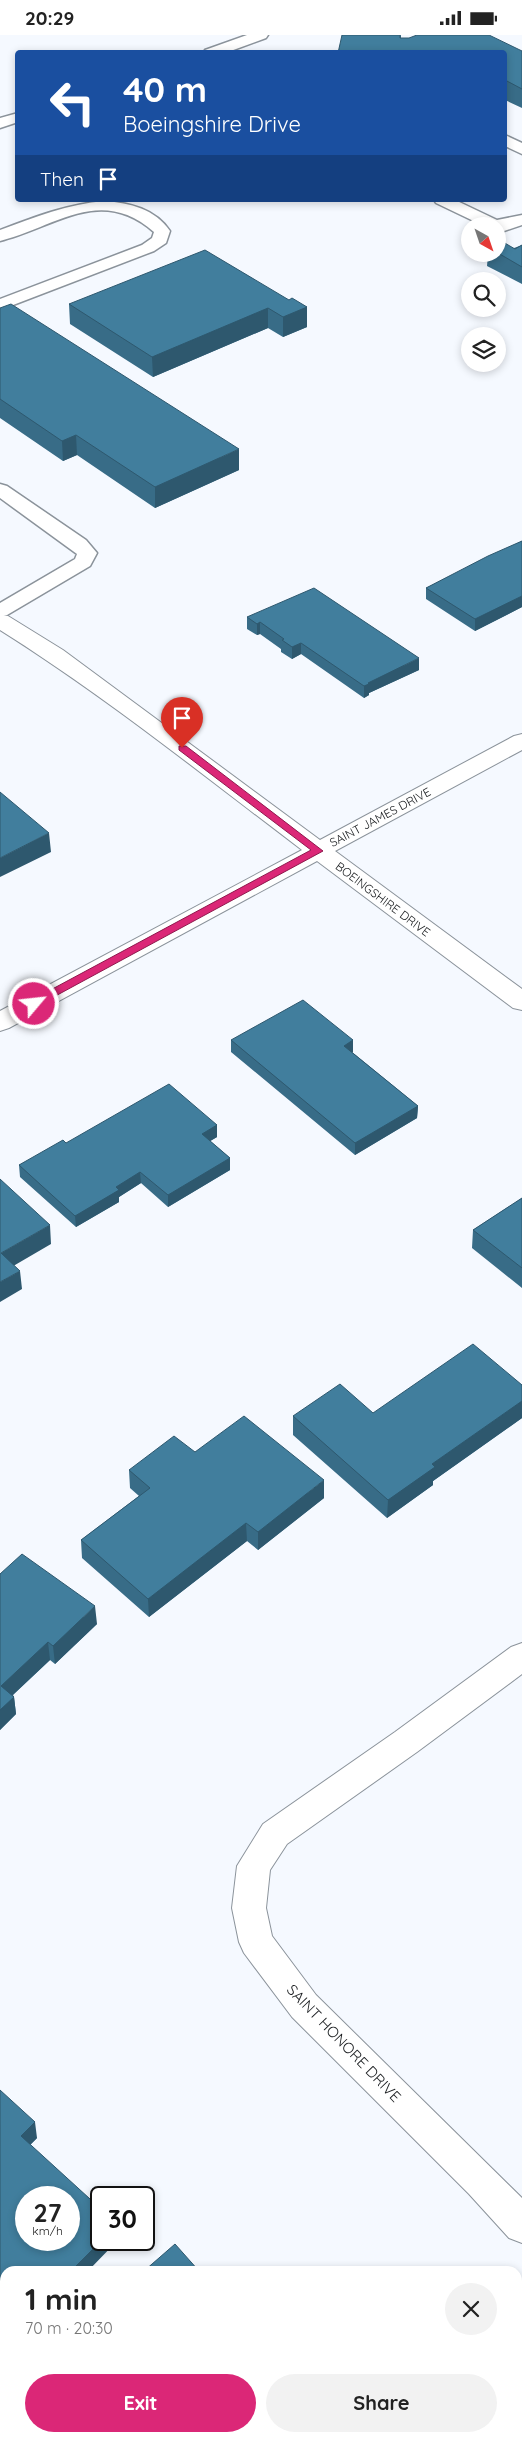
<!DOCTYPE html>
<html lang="en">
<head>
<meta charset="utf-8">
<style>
  :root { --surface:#fff; --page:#f2f2f2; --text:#222; --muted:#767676; --accent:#db2777 }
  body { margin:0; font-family:Quicksand,sans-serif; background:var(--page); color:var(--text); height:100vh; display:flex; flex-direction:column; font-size:19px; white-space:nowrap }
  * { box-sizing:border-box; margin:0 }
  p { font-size:16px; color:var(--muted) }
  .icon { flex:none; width:28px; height:28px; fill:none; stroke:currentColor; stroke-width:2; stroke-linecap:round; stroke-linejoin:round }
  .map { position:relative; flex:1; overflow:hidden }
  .drawer { position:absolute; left:0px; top:2231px; width:522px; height:176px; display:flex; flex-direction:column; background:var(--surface); border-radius:15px 15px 0 0; box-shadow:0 2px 8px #0003 }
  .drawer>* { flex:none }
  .hud { position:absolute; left:15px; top:15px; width:492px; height:152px; border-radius:5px; box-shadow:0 2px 8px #0003; background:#1a4fa0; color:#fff; overflow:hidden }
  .needle { width:32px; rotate:140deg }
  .fabs { position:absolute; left:461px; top:182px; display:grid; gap:10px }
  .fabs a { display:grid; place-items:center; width:45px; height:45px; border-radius:50%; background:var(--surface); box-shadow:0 2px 8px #0003; font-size:25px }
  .speed { position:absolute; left:15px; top:2151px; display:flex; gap:10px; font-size:25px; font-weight:700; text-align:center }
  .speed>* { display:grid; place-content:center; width:65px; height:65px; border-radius:50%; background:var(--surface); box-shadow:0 2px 8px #0003; line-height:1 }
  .speed small { font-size:12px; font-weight:400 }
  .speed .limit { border:2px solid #111; border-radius:8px; background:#fff; color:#111 }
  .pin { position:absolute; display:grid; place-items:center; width:42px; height:42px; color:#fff; margin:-51px -21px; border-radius:50% 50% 50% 0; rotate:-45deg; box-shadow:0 0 5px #0007 }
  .pin .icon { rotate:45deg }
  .me { position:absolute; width:55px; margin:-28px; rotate:62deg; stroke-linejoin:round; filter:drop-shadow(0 0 4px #0008) }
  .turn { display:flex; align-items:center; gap:18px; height:105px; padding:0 25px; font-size:22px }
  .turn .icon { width:65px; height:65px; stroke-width:2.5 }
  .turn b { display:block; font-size:35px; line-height:42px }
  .then { display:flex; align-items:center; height:48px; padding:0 25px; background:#0003; gap:10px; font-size:19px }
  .round { display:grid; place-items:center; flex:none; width:52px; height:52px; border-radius:26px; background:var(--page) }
  .overview { display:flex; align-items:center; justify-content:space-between; height:85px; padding:0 25px }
  h1 { font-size:30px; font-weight:700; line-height:38px }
  .action { display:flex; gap:10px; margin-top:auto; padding:10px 25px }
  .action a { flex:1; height:58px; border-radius:30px; background:var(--accent); color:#fff; font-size:20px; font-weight:700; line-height:58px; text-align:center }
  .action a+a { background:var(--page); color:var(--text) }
  .status { display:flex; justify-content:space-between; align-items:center; height:35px; padding:0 25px; background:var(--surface); direction:ltr }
  .status svg { height:14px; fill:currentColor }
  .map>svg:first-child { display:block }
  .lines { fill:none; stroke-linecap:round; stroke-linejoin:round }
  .service-casing { stroke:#8b939b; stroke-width:3 }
  .minor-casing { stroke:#8b939b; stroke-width:2 }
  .service { fill:#fff; fill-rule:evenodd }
  .minor { fill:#fff; fill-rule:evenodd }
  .wall { fill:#386c87 }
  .shaded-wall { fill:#2e586e }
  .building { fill:#417e9d; stroke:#2e586e; fill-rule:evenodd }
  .route { fill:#db2777; stroke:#8e194d }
  .labels { text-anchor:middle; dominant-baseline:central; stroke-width:5; stroke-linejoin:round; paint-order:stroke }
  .street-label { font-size:12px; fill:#181b1e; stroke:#fff }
  .near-street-label { font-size:15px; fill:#181b1e; stroke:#fff }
</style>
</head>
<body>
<div class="status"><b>20:29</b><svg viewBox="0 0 49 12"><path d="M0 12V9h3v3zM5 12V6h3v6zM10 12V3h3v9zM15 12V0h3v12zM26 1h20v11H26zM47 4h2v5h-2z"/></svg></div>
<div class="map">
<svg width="522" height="2407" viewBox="0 0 522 2407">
  <rect width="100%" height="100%" fill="#f5f9ff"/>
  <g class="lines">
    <g class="service-casing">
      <path id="service" d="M247,0H268L266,3L225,18H203L205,15Z
        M18,78V87L0,93V83Z
        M505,100L522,108V119L505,111Z
        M434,165H455L497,185L522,180V190L504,196L498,195V191H484L436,168Z
        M105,166C130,168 155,174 170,196L166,208L154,216L0,275V264L142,210L152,203L154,197C100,150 56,192 0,206V195C35,182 68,169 105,166Z
        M0,449L7,451L86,505L97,518L90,531L7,580L0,582V568L75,524L77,519L0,463Z"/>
    </g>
    <g class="minor-casing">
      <path id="minor" d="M0,580L8,581L63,615L320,805L514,701L522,699V715L335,816L522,954V975L513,973L317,826L9,993L0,996V976L302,815C203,740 105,661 0,595Z
        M522,1608V1639L417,1717L287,1809L270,1835L266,1873L272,1901L316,1960L522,2163V2208L509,2203L469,2159L292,1982L244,1918L239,1907L232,1873L237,1831L263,1789L395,1697L511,1612Z"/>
    </g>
    <use href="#service" class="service"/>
    <use href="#minor" class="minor"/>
  </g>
  <path class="wall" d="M401,0V3L522,16V73L505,65V18H338Z
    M522,210V249L487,231L488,219H498Z
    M289,265L307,272V292L283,302L268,293L153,342L70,289L69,269Z
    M0,273L239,435L155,473L77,420L63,426L0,383Z
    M522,506V572L475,596L426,564V553Z
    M247,582L419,635L369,658V660L364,663L301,619L292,624L281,617V614L260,599L257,600L247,594Z
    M231,1005H353V1017H352L418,1071L417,1083L355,1120L231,1017Z
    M217,1090V1102L210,1106L230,1123V1135L168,1172L141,1148L119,1162V1167L76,1192L20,1142L19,1130L66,1108Z
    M522,1163V1253L472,1213L473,1195Z
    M522,1350V1383L433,1446V1450L387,1483L293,1400V1381L373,1378Z
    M195,1417L324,1463L258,1515L247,1506L149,1582L82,1523L81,1505L139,1461L130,1453L129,1435Z
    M0,1539L97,1589L55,1629L50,1625L13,1660L14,1662L16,1679L0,1695Z
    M0,2055L37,2103L31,2109L5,2236V2273L0,2268Z
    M176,2402H343L347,2407H180Z"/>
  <path class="shaded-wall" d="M307,272V292L283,302V282Z
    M268,273V293L153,342L152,322Z
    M76,400L77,420L63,426L62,406Z
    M239,414V435L155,473V452Z
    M522,561V572L475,596V584Z
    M260,587V599L257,600V589Z
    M301,608V619L292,624V612Z
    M419,623V635L369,658V660L364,663V651L368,648Z
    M49,798L51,817L0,842V823Z
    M353,1005V1017L343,1023L344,1011Z
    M418,1071L417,1083L355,1120V1108Z
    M217,1090V1102L202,1111V1099Z
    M230,1123V1135L168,1172V1160Z
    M140,1137L141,1148L119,1162V1167L76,1192L75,1181L116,1152Z
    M50,1190L51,1209L3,1237L1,1218Z
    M20,1236L22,1254L0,1267V1247Z
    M522,1366V1383L433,1446V1450L387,1483L388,1465L432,1429Z
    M324,1445V1463L258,1515V1497Z
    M246,1488L247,1506L149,1582L148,1564Z
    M95,1571L97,1589L55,1629L53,1611Z
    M48,1607L50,1625L3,1669L1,1651Z
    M14,1662L16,1679L0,1695V1675Z
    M35,2087L37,2103L24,2116L21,2101Z
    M102,2205H118L88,2236H71Z"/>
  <path class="building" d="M342,0H400V3H409L417,0H489L522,16V54L505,45V18H338Z
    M503,207L515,214L522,210V232L498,218V209Z
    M205,215L289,265L292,263L307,272L283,282L268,273L152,322L69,269Z
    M11,269L239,414L155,452L76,400L62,406L0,364V273Z
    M522,506V561L475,584L426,553L488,521Z
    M314,553L419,623L368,648L369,649L364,651L301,608L292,612L282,605L284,604L260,587L257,589L247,582Z
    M0,757L49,798L0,823Z
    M303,965L353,1005L344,1011L418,1071L355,1108L231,1005Z
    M169,1049L217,1090L202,1099L230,1123L168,1160L140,1137L116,1152L119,1155L75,1181L19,1130L63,1105L66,1108Z
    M0,1144L50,1190L1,1218L20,1236L0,1247Z
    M522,1163V1233L473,1195Z
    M473,1309L522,1350V1366L432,1429L435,1432L388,1465L293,1381L340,1349L373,1378Z
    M244,1381L324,1445L258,1497L246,1488L148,1564L81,1505L150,1453L129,1435L174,1401L195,1417Z
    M22,1519L95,1571L53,1611L48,1607L1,1651L14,1662L0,1675V1539Z
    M0,2055L35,2087L21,2101L101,2174L102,2205L71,2236H5V2261L0,2256ZM26,2162H69V2205H26Z
    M175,2209L199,2236H144Z
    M187,2402H343L347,2407H191Z"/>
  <path class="route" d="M179,711H186L323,816L37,971H30V966L311,815L179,715Z"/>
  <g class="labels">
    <g class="street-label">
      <text transform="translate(380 782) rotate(-28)">SAINT JAMES DRIVE</text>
      <text transform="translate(383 864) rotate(37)">BOEINGSHIRE DRIVE</text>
    </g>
    <g class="near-street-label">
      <text transform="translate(344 2008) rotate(46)">SAINT HONORE DRIVE</text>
    </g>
  </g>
</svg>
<div class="fabs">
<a><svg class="needle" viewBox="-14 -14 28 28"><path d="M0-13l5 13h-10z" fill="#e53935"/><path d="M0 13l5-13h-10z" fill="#767676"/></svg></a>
<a><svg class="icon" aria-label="search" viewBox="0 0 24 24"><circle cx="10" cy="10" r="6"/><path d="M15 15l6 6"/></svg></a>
<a><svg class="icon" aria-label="layers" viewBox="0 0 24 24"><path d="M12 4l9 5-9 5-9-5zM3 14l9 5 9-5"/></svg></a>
</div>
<div class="speed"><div>27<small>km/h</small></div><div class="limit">30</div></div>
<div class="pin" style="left:182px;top:713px;background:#d93025"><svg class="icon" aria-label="arrive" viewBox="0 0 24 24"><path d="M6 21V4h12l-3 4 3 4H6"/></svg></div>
<svg class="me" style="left:34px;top:969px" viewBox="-20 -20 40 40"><circle r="17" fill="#db2777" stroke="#fff" stroke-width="3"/><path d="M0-11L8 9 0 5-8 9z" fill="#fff"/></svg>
<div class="hud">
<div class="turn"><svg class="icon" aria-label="left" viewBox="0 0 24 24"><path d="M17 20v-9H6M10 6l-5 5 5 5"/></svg><div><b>40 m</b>Boeingshire Drive</div></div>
<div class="then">Then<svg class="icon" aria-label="arrive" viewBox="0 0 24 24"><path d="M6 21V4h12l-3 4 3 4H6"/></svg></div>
</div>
<section class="drawer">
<div class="overview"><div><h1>1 min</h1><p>70 m · 20:30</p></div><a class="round"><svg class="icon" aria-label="close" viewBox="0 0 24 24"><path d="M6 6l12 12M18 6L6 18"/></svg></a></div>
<div class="action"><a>Exit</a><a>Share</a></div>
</section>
</div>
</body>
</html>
